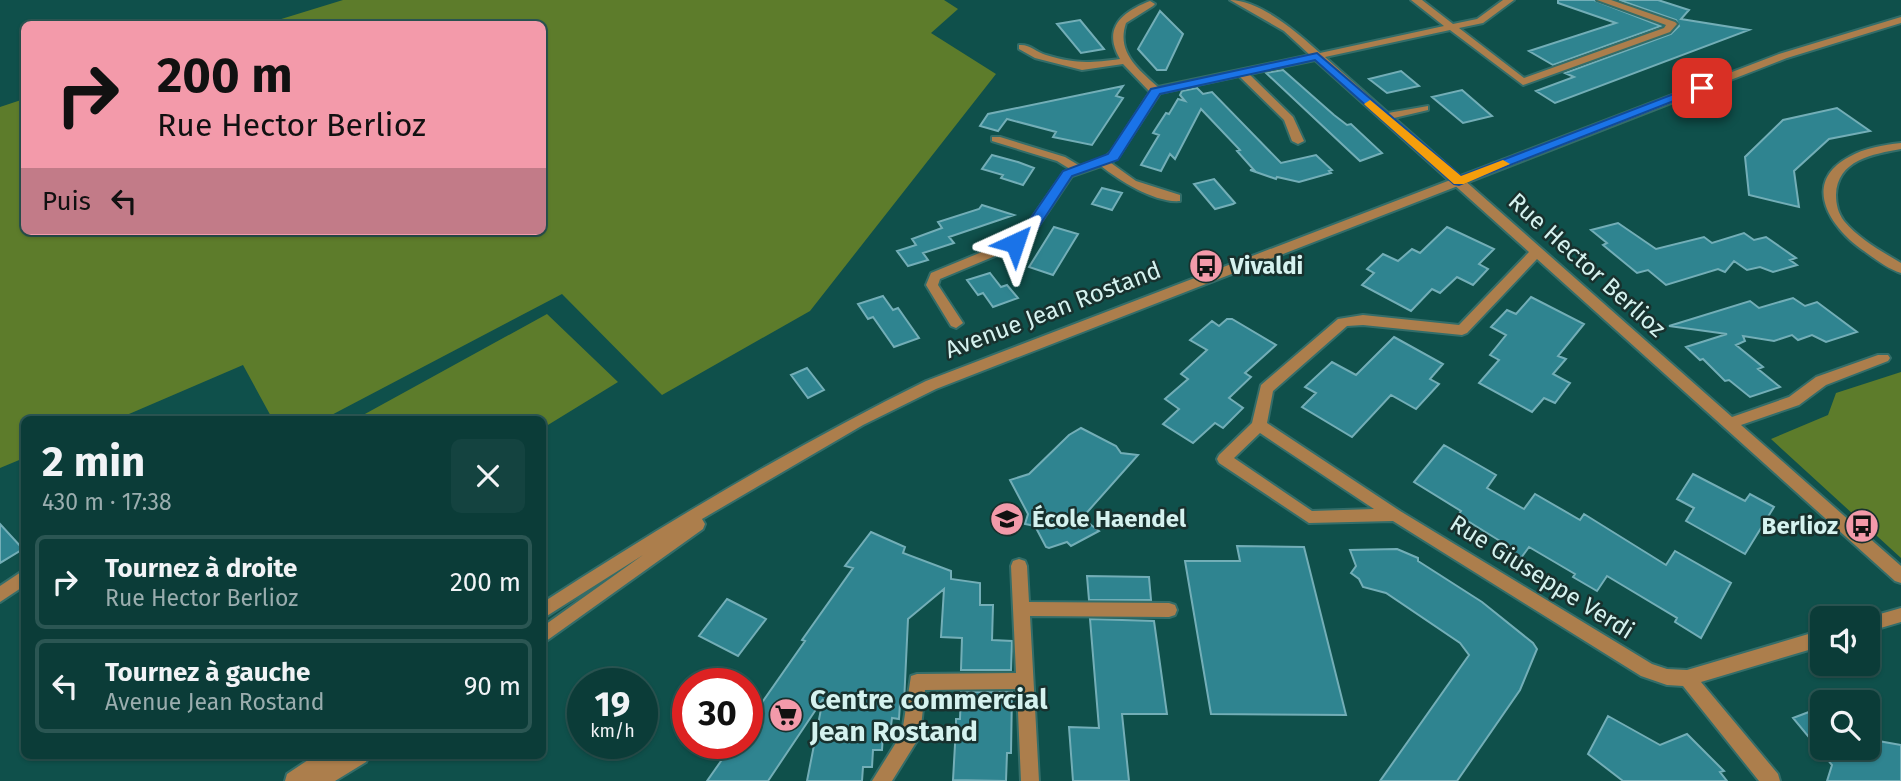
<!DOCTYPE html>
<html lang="fr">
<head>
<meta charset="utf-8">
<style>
  :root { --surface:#0b3c38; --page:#144340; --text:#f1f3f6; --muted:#9aadae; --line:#2b5653 }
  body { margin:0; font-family:"Fira Sans",sans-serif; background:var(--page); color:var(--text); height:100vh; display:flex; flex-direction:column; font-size:26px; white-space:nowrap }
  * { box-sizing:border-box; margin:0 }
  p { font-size:23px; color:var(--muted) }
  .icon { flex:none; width:38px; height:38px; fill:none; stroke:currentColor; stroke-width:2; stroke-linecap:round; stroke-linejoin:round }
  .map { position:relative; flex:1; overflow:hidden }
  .panel { position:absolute; left:21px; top:416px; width:525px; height:343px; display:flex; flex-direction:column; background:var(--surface); border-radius:10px; box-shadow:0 2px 5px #0004,0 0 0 2px var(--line) }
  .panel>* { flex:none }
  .guide { position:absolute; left:21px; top:21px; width:525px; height:214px; border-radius:10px; box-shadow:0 2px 5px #0004,0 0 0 2px var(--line); background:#f39aaa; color:#111; overflow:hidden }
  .controls { position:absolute; left:1810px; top:606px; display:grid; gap:14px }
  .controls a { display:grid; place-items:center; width:70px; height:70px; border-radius:10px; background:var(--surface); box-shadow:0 2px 5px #0004,0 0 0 2px var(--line); font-size:35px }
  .speed { position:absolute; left:567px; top:668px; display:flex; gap:14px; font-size:35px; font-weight:700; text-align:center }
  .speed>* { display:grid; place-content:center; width:91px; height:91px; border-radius:50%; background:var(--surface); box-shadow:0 2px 5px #0004,0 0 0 2px var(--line); line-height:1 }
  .speed small { font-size:18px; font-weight:400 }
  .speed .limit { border:10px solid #d22; background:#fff; color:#111 }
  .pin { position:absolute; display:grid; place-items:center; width:60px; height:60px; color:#fff; margin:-30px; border-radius:14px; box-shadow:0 4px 10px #0006 }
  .me { position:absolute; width:77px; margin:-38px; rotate:42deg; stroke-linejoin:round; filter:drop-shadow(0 0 5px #0008) }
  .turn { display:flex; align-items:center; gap:24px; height:147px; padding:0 21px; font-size:32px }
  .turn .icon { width:91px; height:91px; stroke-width:2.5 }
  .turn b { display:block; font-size:49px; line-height:60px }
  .then { display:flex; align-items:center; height:66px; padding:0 21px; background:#0003; gap:14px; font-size:26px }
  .round { display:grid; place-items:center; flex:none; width:74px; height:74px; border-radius:10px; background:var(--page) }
  .overview { display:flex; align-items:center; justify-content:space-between; height:119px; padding:0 21px }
  h1 { font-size:42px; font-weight:700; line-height:52px }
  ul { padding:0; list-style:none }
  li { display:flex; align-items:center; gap:21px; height:94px; margin:0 14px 10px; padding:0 7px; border:4px solid var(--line); border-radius:10px }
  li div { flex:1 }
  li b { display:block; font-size:26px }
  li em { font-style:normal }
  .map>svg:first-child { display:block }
  .green { fill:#5d7c2b }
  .building { fill:#2f8490; stroke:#73aeb7; stroke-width:2 }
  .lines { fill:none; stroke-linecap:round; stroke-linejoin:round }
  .minor-casing { stroke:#336d69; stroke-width:4 }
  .tertiary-casing { stroke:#336d69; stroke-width:4 }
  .minor { fill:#ac7e4c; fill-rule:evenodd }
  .tertiary { fill:#ac7e4c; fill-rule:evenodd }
  .route { fill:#1a73e8; stroke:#114b97; stroke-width:2 }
  .slow { fill:#f59e0b }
  .labels { text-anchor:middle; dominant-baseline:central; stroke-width:5; stroke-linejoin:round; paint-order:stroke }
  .street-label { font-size:24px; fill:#d5f2ef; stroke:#18312e }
  .poi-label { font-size:24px; font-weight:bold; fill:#d5f2ef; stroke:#18312e; text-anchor:start }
  .near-poi-label { font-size:28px; font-weight:bold; fill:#d5f2ef; stroke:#18312e; text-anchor:start }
</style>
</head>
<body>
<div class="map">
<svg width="1901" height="781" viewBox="0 0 1901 781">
  <rect width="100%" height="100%" fill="#0f504b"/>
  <path class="green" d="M343,0H944L958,9L931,33L996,74L810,311L662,395L562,294L322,420H273L243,365L115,420H24V458L0,468V107L24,99V231H542V24H265Z
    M547,314L618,382L543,428L542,420H354Z
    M1901,372V558L1771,439L1828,415L1836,393Z"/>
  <path class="building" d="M1558,0H1594L1661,26L1553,65L1529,51L1616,23L1558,3Z
    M1619,0H1658L1689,10L1681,19L1749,30L1555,103L1536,91L1574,77L1565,73L1671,34L1679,26L1676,20Z
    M1160,11L1183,34L1166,70H1157L1138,49Z
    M1080,20L1104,49L1081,53L1057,24Z
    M1283,70L1334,115L1347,125L1351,124L1382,153L1360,161L1266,73Z
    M1401,71L1419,86L1387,93L1369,79Z
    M1123,86L1116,96L1123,98L1092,145L1053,137L1056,132L1007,119L998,131L980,126L988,114Z
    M1197,88L1203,94L1212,92L1281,163L1316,155L1332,170L1329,171L1331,173L1299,182L1277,177L1276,179L1250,170H1254L1237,151L1240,150L1201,109L1175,159L1170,154L1161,171L1141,165L1159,135L1153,133L1166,113L1169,114L1178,99L1185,101L1180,95L1182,91Z
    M1462,90L1492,116L1463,123L1432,97Z
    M1837,108L1870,131L1829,139L1794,171L1799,207L1749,195L1745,157L1783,120Z
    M992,155L1018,162L1034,168L1023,185L1001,178L1003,175L982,169Z
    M1214,179L1235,203L1233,204L1215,209L1194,184Z
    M1102,188L1122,193L1112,210L1092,204Z
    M982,205L1014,215L949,237L954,243L923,253L928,260L908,266L897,251L916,245L912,239L942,228L938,222L979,209Z
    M1618,223L1656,249L1704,237L1712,243L1744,233L1754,240L1766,237L1796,258L1790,260L1797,265L1773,272L1760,267L1747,270L1734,261L1725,272L1718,269L1666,285L1648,270L1637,273L1603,245L1607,243L1591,230Z
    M1054,227L1078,234L1053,275L1029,267Z
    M1447,227L1494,249L1479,264L1488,269L1473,285L1457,277L1440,293L1432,289L1411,311L1362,285L1374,273L1367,269L1383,254L1398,261L1412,249L1420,253Z
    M990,273L1001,287L1007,285L1018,298L993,307L983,293L978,295L967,280Z
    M883,296L893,310L898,308L919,338L894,347L873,317L868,319L858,304Z
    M1531,297L1584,324L1558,356L1566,359L1553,374L1570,383L1555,403L1544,398L1532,412L1479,383L1499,360L1490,355L1506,335L1491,327L1507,310L1516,314Z
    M1793,298L1805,306L1817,302L1857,332L1826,342L1812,335L1798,340L1792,335L1774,341L1743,336L1745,341L1736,345L1763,367L1758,369L1780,387L1750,397L1729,380L1725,381L1703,359L1700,360L1686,347L1727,334L1669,326L1750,301L1759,308Z
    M1227,319H1232L1276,345L1245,373L1251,377L1229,398L1243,408L1223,428L1215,423L1193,443L1163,424L1179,409L1165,399L1188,379L1181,374L1207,350L1190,340L1212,321L1219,326Z
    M1394,337L1443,364L1430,379L1439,384L1416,409L1391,395L1352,437L1302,407L1316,393L1305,387L1332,362L1356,375Z
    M807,368L824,390L808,398L791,375Z
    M1081,428L1116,446L1121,453L1138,455L1082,518L1099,531L1071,546L1067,542L1049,548L1046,547L1035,526L1025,524L1028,514L1010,480L1029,474L1069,435Z
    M1444,445L1496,475L1487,488L1524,509L1535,494L1580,520L1584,514L1666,565L1675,551L1731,583L1701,638L1675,622L1677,618L1607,576L1597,591L1573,577L1575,574L1529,547L1518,562L1496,548L1500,541L1458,515L1461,511L1414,482Z
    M1693,474L1745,501L1750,494L1774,507L1745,554L1686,521L1694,508L1677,499Z
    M0,524L23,549L0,563Z
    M871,532L905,547L903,553L951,571V579L980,583V605H993L992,640L1012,641L1011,670H961L962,638L941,637L944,589L908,619L904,703H900L899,719L892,718L890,734H883L882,750H873L872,767H863L862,781H807L823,699L768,781H707L733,744H747V724L805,641L802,640L853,568L845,566Z
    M1237,546L1304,547L1346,715L1211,714L1185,561H1240Z
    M1397,549L1418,558V561L1482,602L1533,643L1537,649L1520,690L1457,781H1380L1469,655L1460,643L1386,593L1363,587L1359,579L1351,573L1356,566L1350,550Z
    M1087,576L1149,577L1151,600H1089Z
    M727,599L766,619L738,656L699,636Z
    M1090,619L1154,621L1167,714H1122L1129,781H1073L1069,727L1099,728Z
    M961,692H1012L1011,753H1007L1006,781L953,780L956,727V719H960Z
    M1822,707V747H1867V739L1901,745V781H1827L1832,765L1793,718Z
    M1608,716L1660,745L1687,734L1724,771L1720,772L1727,781H1623L1588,754Z"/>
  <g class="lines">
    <g class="minor-casing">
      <path id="minor" d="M1230,0C1260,0 1298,33 1320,53L1444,26L1411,0H1422L1453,24L1477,19L1503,0H1514L1483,23L1459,28L1524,78L1664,28L1666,25L1597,0H1611L1675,22L1677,24L1670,32L1523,85L1450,30L1325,57L1388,113L1428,106V110L1394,118L1732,417L1789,397L1816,377L1878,355H1888L1890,358L1888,361L1826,385L1799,405L1741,425L1901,566V583L1895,581L1537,259L1467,333L1462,335L1363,325L1347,326L1273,391L1267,423L1400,511L1652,664L1667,669L1687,670L1822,630V646L1701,682L1778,774L1780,781H1759L1683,686L1667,685L1641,676L1393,521L1309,523L1219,463L1217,459L1219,455L1252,423L1261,385L1338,319L1363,315L1459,325L1529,252L1315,60L1249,74L1293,117L1304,141L1298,144L1292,141L1284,120L1239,76L1160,93L1119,156L1111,163L1136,181L1180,195V201C1155,203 1120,181 1101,166L1072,176L1033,234L1019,246L940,279L938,285L963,323L956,328L951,326L926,285L931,273L1011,240L1025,228L1064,172L1070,169L1057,161L992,141V137H1000L1065,157L1080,166L1104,158L1111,152L1150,92L1123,64L1082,70L1035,58L1019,49V45C1030,44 1036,52 1046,55C1076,64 1089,63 1120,59C1102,28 1122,12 1150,1L1155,4L1153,6L1126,23C1116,52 1138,69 1158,87L1310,55L1284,31ZM1260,433L1374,509L1312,511L1234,458Z
        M1901,143V149C1873,154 1837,160 1836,195C1836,204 1838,213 1844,221C1859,239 1881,251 1901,263V273C1888,269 1875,259 1864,251C1831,229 1800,183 1849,157C1864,148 1883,145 1901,143Z
        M1019,559L1025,561L1027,566L1029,602L1169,603L1175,605L1177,610L1175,615L1169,617L1030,616L1039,781H1021L1017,689L925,690L920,736L892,781H872L902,733L911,676L917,674L1016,673L1011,566L1013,561Z
        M24,570V586L0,602V586Z
        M1901,608V622L1867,632L1866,618Z"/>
    </g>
    <g class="tertiary-casing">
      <path id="tertiary" d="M1901,17V23L1787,58L936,389L863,425L702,519L705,524L703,529L542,644V627L643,555L542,619V603C666,523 794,446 926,381L1779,54Z
        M314,756H339L338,759L343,756H369L366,762L335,781H285L287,774Z"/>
    </g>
    <use href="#minor" class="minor"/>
    <use href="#tertiary" class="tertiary"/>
  </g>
  <path class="route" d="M1317,53L1461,176L1697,85L1707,88L1459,185L1454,184L1315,60L1160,94L1118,160L1072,176L1034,234L1020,246H1010L1008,243L1024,228L1063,171L1108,154L1151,89Z"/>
  <path class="slow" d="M1370,100L1461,176L1503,160L1510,164L1464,184H1454L1366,106L1364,104Z"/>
  <defs>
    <g id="bus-disc" transform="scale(1.75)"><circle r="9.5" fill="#f39aaa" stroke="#18312e"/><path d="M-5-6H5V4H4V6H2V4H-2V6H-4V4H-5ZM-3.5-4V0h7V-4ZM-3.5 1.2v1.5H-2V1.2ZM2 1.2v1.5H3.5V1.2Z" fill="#111"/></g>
    <g id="school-disc" transform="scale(1.75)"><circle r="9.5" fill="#f39aaa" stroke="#18312e"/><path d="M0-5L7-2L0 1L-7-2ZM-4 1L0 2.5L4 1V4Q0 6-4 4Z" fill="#111"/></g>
    <g id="supermarket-disc" transform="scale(1.75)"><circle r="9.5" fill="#f39aaa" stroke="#18312e"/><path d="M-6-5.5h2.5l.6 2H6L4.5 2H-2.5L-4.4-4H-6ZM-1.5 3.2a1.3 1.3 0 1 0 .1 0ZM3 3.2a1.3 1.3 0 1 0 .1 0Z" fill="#111"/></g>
  </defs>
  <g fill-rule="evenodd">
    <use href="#bus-disc" x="1206" y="266"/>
    <use href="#school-disc" x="1007" y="519"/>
    <use href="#bus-disc" x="1862" y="526"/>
    <use href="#supermarket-disc" x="786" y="715"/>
  </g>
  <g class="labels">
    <g class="street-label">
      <text transform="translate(1587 265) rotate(42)">Rue Hector Berlioz</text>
      <text transform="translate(1053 310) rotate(-21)">Avenue Jean Rostand</text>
      <text transform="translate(1542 577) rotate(32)">Rue Giuseppe Verdi</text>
    </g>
    <g class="poi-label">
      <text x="1230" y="266">Vivaldi</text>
      <text x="1032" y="519">École Haendel</text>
      <text x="1838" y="526" text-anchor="end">Berlioz</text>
    </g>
    <g class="near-poi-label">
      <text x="810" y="699">Centre commercial<tspan x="810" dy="32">Jean Rostand</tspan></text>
    </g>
  </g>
</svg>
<div class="controls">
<a><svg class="icon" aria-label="sound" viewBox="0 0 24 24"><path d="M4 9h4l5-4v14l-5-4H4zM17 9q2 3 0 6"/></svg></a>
<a><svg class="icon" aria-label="search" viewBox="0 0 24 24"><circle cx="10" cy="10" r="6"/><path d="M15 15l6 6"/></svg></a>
</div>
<div class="speed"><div>19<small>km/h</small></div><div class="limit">30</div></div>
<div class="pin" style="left:1702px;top:88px;background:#d93025"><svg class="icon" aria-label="arrive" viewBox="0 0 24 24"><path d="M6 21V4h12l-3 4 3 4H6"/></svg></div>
<svg class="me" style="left:1015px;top:243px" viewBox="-20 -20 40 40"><path d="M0-17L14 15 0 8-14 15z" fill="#1a73e8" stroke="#fff" stroke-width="4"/></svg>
<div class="guide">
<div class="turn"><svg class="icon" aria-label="right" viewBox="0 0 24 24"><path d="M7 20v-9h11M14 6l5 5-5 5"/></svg><div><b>200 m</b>Rue Hector Berlioz</div></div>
<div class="then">Puis<svg class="icon" aria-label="left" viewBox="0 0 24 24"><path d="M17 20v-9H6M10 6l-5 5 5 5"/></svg></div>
</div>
<section class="panel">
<div class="overview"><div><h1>2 min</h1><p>430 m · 17:38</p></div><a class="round"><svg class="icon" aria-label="close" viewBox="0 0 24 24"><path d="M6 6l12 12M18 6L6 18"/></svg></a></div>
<ul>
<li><svg class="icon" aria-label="right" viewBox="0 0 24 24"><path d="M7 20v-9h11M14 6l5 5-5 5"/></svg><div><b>Tournez à droite</b><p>Rue Hector Berlioz</p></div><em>200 m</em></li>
<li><svg class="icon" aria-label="left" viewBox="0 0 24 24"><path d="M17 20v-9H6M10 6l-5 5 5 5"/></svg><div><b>Tournez à gauche</b><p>Avenue Jean Rostand</p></div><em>90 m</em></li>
</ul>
</section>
</div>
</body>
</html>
